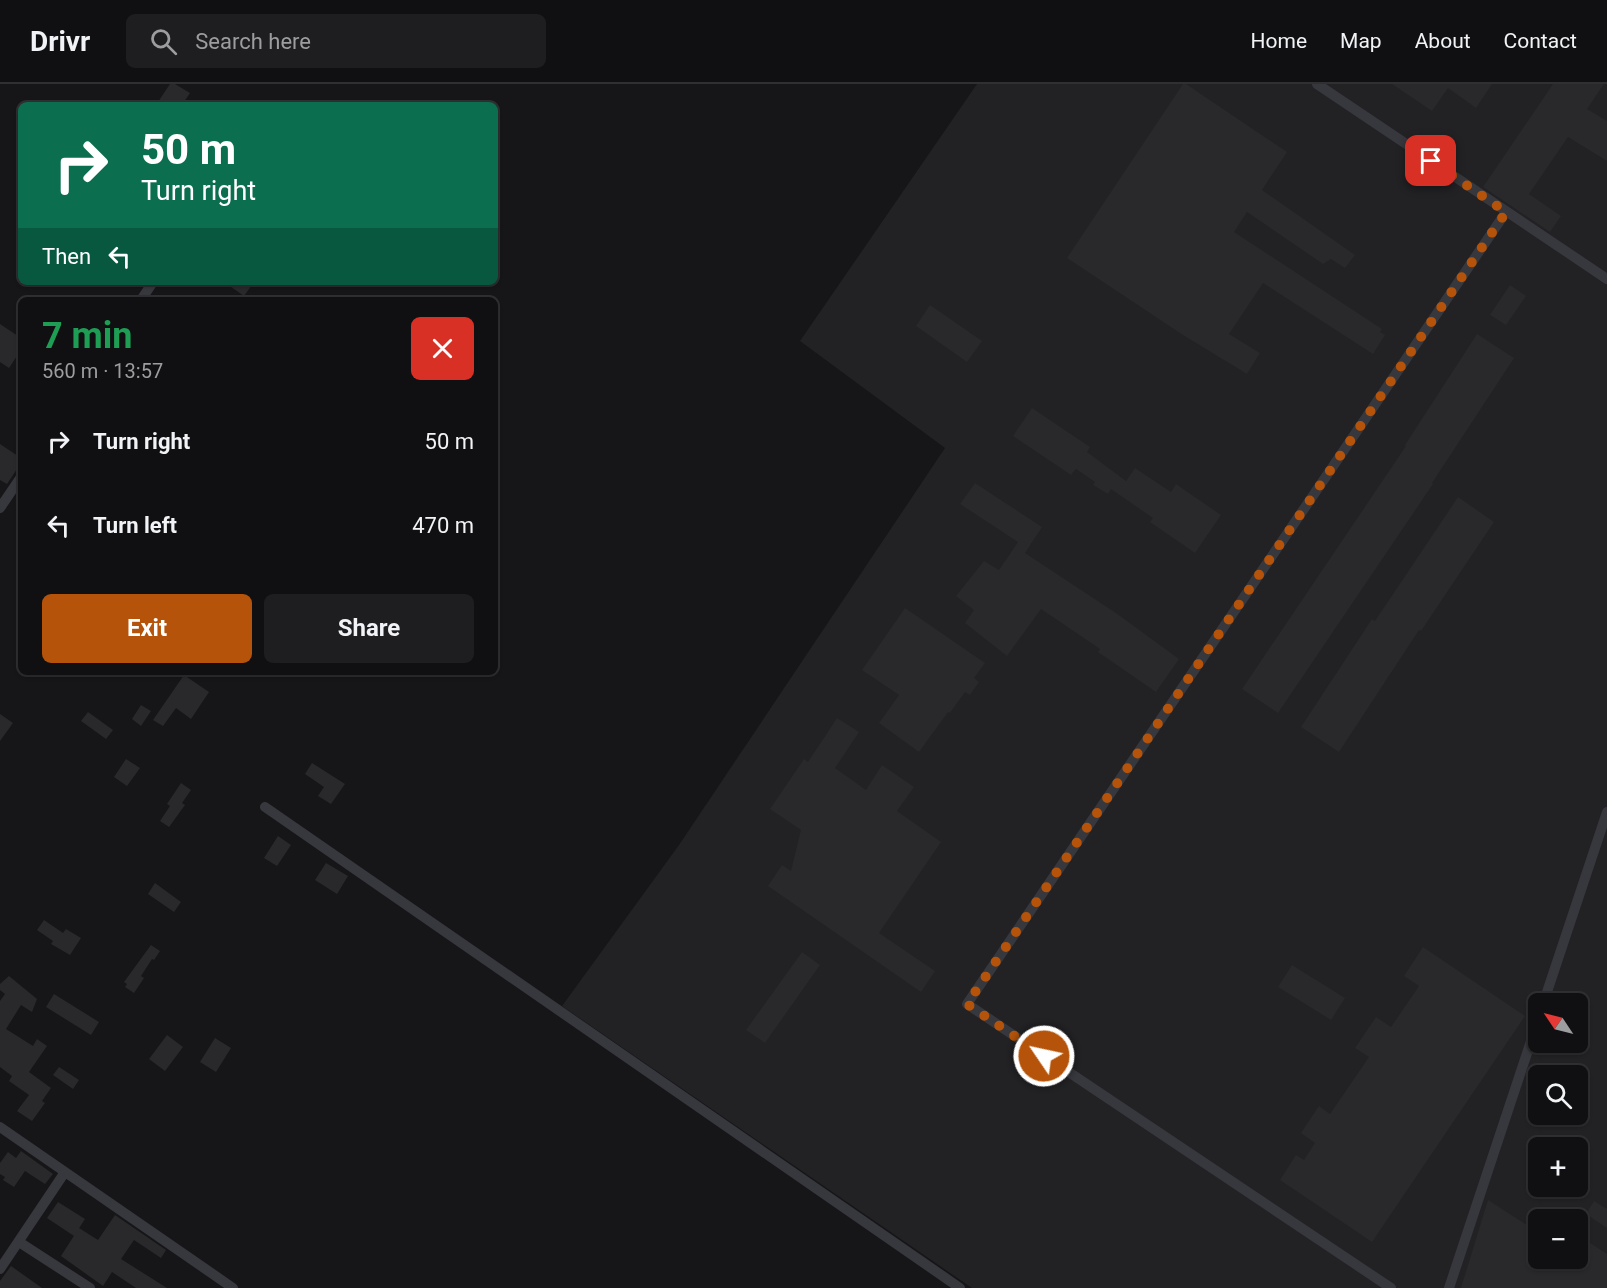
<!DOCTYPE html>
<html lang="en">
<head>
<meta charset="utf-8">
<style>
  :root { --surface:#101012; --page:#1e1e20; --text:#f1f3f6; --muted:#9c9d9f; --line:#303032; --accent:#b45309 }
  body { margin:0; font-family:Roboto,sans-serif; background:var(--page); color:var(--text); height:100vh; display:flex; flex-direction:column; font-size:22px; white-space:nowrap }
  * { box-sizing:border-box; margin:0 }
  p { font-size:20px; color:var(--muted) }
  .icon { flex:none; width:33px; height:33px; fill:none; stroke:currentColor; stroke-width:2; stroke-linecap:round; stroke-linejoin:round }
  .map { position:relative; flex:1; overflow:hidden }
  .panel { position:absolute; left:18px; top:213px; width:480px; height:378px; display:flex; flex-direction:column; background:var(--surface); border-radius:9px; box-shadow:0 2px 4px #0004,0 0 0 2px var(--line) }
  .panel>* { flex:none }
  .top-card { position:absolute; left:18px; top:18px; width:480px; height:183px; border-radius:9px; box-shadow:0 2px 4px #0004,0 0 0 2px var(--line); background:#0b6e4f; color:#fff; overflow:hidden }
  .needle { width:39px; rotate:305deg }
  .fabs { position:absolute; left:1528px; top:909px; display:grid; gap:12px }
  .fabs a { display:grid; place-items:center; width:60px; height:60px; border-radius:9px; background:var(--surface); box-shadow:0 2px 4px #0004,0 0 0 2px var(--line); font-size:30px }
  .pin { position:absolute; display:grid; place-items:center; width:51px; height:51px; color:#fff; margin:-26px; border-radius:12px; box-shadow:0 3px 9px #0006 }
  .me { position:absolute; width:66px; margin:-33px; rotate:304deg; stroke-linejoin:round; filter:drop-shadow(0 0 4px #0008) }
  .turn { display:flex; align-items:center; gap:21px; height:126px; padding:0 24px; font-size:27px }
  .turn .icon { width:78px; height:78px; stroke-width:2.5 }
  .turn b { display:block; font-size:42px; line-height:51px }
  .then { display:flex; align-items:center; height:57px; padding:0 24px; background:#0003; gap:12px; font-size:22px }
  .round { display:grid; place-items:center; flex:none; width:63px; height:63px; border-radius:9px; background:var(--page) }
  .head { display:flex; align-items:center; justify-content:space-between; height:102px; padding:0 24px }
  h1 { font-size:36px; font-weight:700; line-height:45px; color:#1e9e55 }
  .primary-button { display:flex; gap:12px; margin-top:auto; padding:12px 24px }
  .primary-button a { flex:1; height:69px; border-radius:9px; background:var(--accent); color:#fff; font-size:24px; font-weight:700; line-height:69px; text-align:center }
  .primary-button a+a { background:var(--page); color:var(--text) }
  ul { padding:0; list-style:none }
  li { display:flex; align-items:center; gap:18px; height:84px; padding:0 24px }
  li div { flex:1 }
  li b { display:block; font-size:22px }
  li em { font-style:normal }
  header { display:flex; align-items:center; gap:36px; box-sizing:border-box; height:84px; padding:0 30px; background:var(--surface); border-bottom:2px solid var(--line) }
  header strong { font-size:28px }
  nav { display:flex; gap:33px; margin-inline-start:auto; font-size:21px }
  .search { width:420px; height:54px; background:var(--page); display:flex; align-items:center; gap:15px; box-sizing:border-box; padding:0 21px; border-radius:9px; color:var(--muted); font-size:22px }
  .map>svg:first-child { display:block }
  .built { fill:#222225; fill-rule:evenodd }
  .building { fill:#29292c }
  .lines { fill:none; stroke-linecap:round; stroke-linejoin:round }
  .minor { stroke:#37383d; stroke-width:10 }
  .route { stroke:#b45309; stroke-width:10; stroke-dasharray:0 18 }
</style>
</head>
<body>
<header>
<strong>Drivr</strong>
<div class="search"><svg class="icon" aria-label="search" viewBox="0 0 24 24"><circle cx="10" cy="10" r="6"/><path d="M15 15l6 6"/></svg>Search here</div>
<nav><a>Home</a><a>Map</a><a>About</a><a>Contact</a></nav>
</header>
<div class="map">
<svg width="1607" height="1204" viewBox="0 0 1607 1204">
  <rect width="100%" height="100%" fill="#161618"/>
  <path class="built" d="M977,0H1607V1204H972L562,922L679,761L945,364L800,257ZM1539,920H1578V958H1539ZM1539,992H1578V1030H1539ZM1539,1064H1578V1102H1539ZM1539,1136H1578V1174H1539Z"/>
  <path class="building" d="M170,0H175L190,9L182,21H156Z
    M1183,0H1186L1287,68L1262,106L1355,171L1345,184L1331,175L1323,180L1247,128L1234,148L1382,245L1380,248L1385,251L1373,270L1263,199L1229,250L1260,269L1247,290L1183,251L1067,174Z
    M1392,0H1492L1476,24L1448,4L1432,27Z
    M1553,0H1604L1587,25L1607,37V77L1568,53L1529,110L1561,132L1550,148L1483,103Z
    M224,198H254L244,212Z
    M1510,201L1526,212L1506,241L1490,231Z
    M930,221L982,257L967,278L916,242Z
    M0,240L21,254V266L9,284L0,278Z
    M1477,250L1514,274L1432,399L1433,400L1278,629L1242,605L1406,362L1405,361Z
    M1032,324L1090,363L1087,368L1126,397L1135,384L1171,408L1176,400L1221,431L1195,469L1150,438L1153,434L1111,405L1108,410L1093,401L1095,398L1076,385L1071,391L1013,352Z
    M0,360L21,374V379L7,400L0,396Z
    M975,399L1042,443L1025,469L1116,529L1179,575L1156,608L1098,568L1100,565L1041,525L1007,572L965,539L974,526L956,512L984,477L999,486L1018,458L960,420Z
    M1458,413L1494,438L1421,547L1419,546L1339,668L1301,643L1372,535L1375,537Z
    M905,524L985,579L974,594L979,598L970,611L965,608L950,629L948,628L919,668L879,639L899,611L862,586Z
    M184,591L209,608L191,635L176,624L163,642L153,636Z
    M141,621L151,627L141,642L132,635Z
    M88,628L113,646L106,655L81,637Z
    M0,630L13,639L0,657Z
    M837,634L859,648L835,684L866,706L882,681L914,703L897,727L941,758L879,849L935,887L921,908L768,802L782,781L791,787L801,746L770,725L804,675L808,678Z
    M126,675L140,684L127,702L114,693Z
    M312,679L345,700L331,720L318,712L324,703L305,690Z
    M181,699L191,706L182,719L185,721L169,743L160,737L170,722L167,720Z
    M278,752L291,761L277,782L264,774Z
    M326,779L348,792L337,810L315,796Z
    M155,799L181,818L174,828L148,810Z
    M44,836L63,849L66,845L81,854L70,871L51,860L53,857L37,846Z
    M151,861L160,867L154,876L152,875L141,892L144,894L134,909L125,903L127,900L124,898Z
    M1423,863L1525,932L1372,1158L1280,1096L1296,1071L1304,1076L1315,1059L1301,1049L1319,1022L1330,1030L1369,973L1355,964L1376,933L1391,943L1419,902L1404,892Z
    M802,868L820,881L765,959L746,946Z
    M1292,881L1345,914L1331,936L1278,903Z
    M9,892L37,915L32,928L21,921L6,945L33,962L37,955L47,962L29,988L51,1004L42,1017L45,1019L32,1037L17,1027L29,1011L9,997L12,992L0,983V917L5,910L0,906V900Z
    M54,910L99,938L91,951L46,923Z
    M167,951L183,963L165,987L149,975Z
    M215,954L231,964L216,988L200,978Z
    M59,983L79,996L73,1005L53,991Z
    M21,1067L53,1090L45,1100L25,1087L14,1103L3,1096L5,1093L0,1090V1079L8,1068L16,1074Z
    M1488,1116L1539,1149V1174H1578V1151L1607,1170V1204H1461Z
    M1594,1117L1607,1125V1144L1586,1130Z
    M58,1118L85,1135L74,1152L47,1134Z
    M115,1131L166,1166L161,1174L134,1156L121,1175L167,1204H136L112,1188L103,1202L61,1172L79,1144L98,1156Z
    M11,1182L42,1204H0V1197Z"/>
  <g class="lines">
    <path class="minor" d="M1317,0L1607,195
      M141,216L153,198
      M0,424L21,393
      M265,723L960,1204
      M1543,920L1607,728
      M0,1043L233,1204
      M19,1158L90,1204
      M0,1185L65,1088
      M1391,1204L967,920L1506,128
      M1449,1204L1539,933"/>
  </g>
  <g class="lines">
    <path class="route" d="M1044,972L967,920L1506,128L1431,77"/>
  </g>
</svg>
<div class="fabs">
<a><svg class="needle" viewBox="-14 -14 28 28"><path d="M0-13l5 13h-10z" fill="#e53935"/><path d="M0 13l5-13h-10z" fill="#9c9d9f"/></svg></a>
<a><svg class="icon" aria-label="search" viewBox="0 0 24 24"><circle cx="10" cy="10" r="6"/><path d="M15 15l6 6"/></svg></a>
<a>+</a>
<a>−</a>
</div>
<div class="pin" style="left:1431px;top:77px;background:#d93025"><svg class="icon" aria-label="arrive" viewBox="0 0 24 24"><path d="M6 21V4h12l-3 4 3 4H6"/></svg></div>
<svg class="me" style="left:1044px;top:972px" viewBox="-20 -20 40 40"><circle r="17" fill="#b45309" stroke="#fff" stroke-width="3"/><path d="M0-11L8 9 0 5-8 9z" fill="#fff"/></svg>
<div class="top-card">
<div class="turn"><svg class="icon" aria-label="right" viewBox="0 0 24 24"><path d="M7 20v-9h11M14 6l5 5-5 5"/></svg><div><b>50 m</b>Turn right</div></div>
<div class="then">Then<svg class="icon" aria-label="left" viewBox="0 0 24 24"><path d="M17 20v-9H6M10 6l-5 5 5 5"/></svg></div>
</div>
<section class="panel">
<div class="head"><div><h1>7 min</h1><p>560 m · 13:57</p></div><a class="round" style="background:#d93025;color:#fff"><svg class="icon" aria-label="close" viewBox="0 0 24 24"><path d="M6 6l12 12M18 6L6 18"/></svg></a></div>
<ul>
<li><svg class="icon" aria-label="right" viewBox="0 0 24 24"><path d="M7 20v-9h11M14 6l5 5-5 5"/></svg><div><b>Turn right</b></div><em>50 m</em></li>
<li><svg class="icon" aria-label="left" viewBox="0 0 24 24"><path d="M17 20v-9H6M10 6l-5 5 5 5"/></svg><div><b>Turn left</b></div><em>470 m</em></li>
</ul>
<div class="primary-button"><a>Exit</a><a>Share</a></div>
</section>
</div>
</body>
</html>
